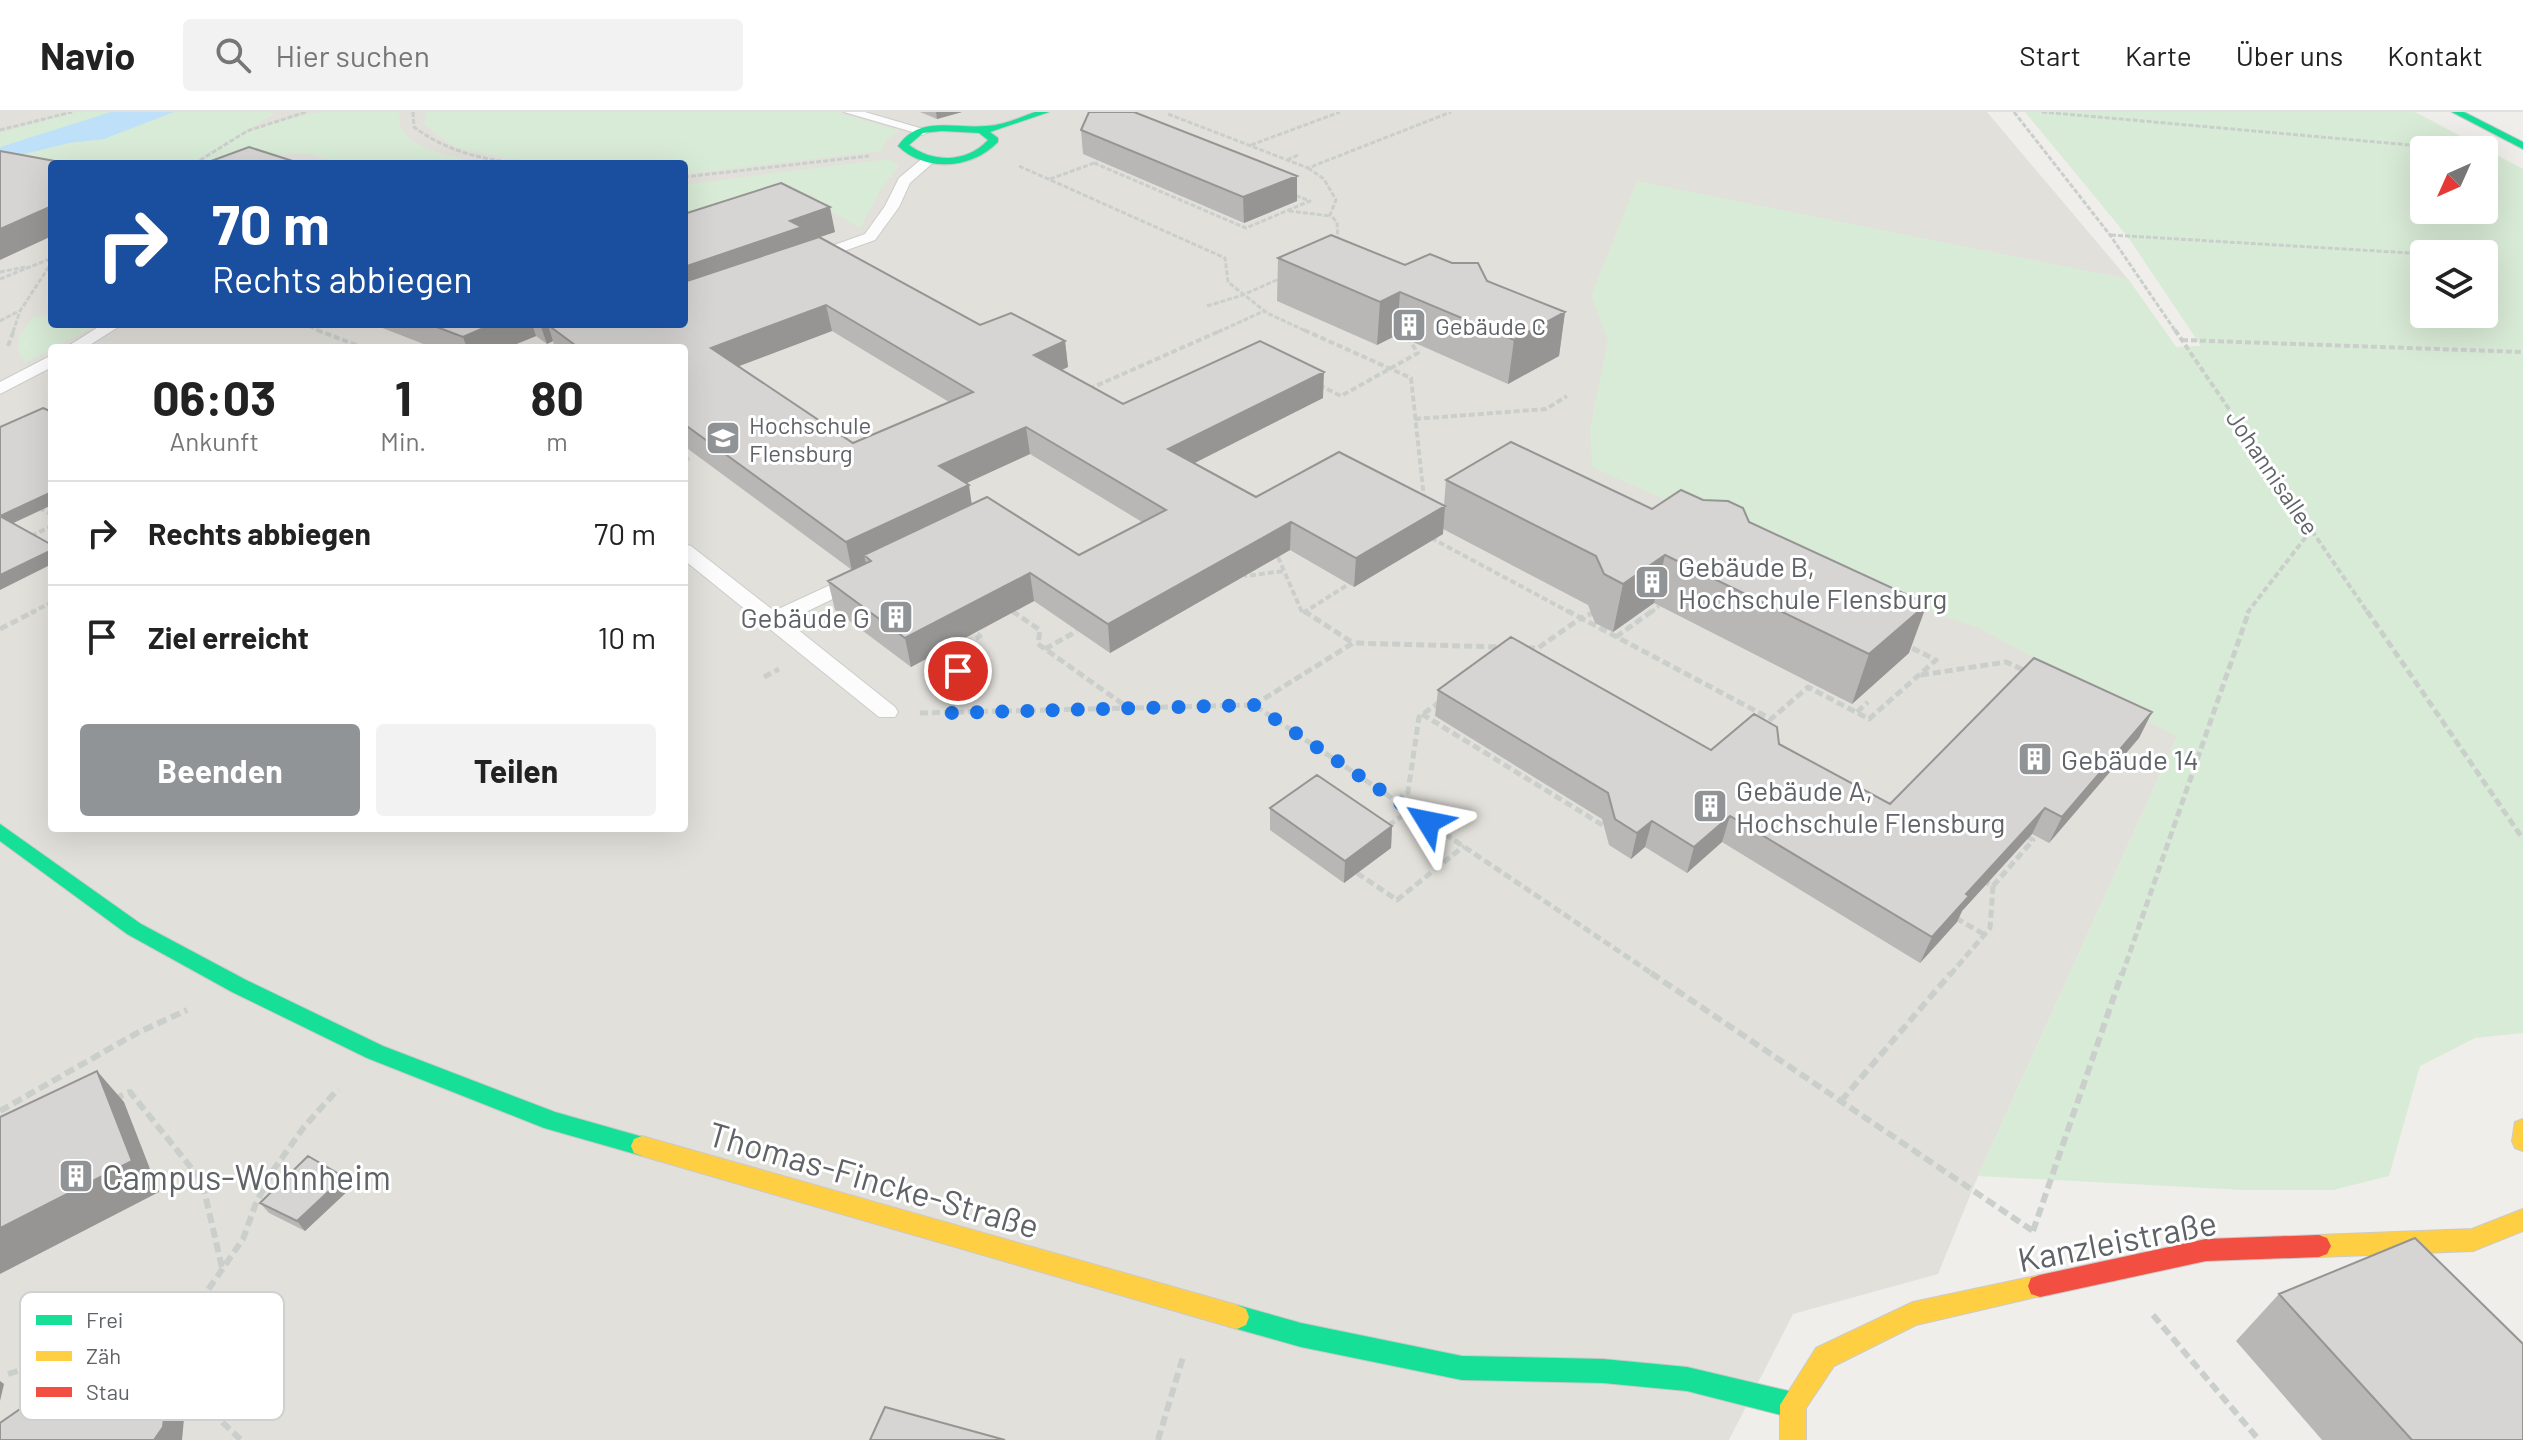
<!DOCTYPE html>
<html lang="de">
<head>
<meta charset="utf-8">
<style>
  :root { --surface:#fff; --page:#f2f2f2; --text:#222; --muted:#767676; --line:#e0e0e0; --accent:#919496 }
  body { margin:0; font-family:Barlow,sans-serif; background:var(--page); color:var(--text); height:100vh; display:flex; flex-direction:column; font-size:30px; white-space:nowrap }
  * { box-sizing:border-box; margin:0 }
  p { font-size:26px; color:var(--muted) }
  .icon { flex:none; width:44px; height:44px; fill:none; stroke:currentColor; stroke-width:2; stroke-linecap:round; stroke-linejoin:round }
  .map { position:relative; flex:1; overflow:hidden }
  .drawer { position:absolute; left:48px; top:232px; width:640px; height:488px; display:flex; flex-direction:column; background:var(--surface); border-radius:8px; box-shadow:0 8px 32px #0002 }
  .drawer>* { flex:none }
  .guide { position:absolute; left:48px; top:48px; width:640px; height:168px; border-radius:8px; box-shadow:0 8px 32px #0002; background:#1a4fa0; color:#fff; overflow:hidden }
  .needle { width:52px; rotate:225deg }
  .fabs { position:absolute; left:2410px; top:24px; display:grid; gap:16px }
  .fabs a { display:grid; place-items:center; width:88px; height:88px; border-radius:8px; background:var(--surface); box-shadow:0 8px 32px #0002; font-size:40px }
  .pin { position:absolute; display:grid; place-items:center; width:68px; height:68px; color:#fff; margin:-34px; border:4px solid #fff; border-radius:50%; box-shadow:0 2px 8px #0007 }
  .me { position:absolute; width:88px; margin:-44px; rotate:305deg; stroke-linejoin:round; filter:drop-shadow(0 0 6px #0008) }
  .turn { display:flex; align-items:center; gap:28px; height:168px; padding:0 32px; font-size:36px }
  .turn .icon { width:104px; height:104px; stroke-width:2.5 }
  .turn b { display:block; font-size:56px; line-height:68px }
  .eta { display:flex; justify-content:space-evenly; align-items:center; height:136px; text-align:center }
  .eta b { font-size:48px; font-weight:700; line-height:56px }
  .cta { display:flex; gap:16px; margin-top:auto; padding:16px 32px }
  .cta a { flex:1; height:92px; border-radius:8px; background:var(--accent); color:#fff; font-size:32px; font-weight:700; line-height:92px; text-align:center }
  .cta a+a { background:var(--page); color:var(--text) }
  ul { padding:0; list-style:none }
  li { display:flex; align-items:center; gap:24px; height:104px; padding:0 32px; border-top:2px solid var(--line) }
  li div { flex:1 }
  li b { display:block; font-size:30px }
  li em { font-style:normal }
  header { display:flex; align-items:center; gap:48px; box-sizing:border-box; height:112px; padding:0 40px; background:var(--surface); border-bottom:2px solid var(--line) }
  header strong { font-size:38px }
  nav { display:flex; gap:44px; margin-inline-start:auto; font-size:28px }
  .search { width:560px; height:72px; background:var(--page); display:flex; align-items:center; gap:20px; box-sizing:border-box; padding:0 28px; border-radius:8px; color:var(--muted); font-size:30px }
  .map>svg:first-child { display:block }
  .education { fill:#e2e0da; fill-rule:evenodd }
  .green { fill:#d8ebd6; fill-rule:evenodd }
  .water { fill:#bfe0f9 }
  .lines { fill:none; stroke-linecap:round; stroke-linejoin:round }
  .lane-casing { stroke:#cbcccc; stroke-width:2 }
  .fast-casing { stroke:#cacacb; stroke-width:2 }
  .slow-casing { stroke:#cacacb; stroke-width:2 }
  .jam-casing { stroke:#cacacb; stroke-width:2 }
  .path-far3 { stroke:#cacfcc; stroke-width:3; stroke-dasharray:5 2; stroke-linecap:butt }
  .path-far2 { stroke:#cacfcc; stroke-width:4; stroke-dasharray:6 3; stroke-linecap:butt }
  .path-far1 { stroke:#cacfcc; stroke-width:5; stroke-dasharray:8 4; stroke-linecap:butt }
  .path { stroke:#cacfcc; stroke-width:6; stroke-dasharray:10 5; stroke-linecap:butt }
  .lane { fill:#fdfcfc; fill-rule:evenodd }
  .fast { fill:#16e098; fill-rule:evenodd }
  .slow { fill:#ffcf43; fill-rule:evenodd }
  .jam { fill:#f24e42; fill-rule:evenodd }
  .wall { fill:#b8b7b5; fill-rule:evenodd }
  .shaded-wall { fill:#969594 }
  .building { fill:#d6d5d3; stroke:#969594; stroke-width:2; fill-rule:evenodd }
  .route { stroke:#1a73e8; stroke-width:14; stroke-dasharray:0 25.2 }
  .labels { text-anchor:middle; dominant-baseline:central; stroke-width:6; stroke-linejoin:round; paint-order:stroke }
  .far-poi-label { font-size:24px; fill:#5f6368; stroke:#fff; text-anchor:start }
  .far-street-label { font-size:24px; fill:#5f6368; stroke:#fff }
  .poi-label { font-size:28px; fill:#5f6368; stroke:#fff; text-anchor:start }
  .near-poi-label { font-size:34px; fill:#5f6368; stroke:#fff; text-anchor:start }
  .near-street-label { font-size:34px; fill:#5f6368; stroke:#fff }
  .key { fill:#fff; stroke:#cfd0d2; stroke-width:2 }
  .key-label { font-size:22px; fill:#5f6368 }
</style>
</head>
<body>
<header>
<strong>Navio</strong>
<div class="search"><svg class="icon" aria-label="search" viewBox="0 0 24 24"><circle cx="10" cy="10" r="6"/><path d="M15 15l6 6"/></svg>Hier suchen</div>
<nav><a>Start</a><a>Karte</a><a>Über uns</a><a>Kontakt</a></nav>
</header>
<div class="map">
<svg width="2523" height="1328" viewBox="0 0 2523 1328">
  <rect width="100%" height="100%" fill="#efeeea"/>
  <path class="education" d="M0,0H1987L2128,167L2299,409L2177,625L1978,1064L1938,1162L1793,1202L1729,1328H0ZM52,52H684V212H52ZM52,236H684V716H52Z"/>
  <path class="green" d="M76,0H270L274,2L190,52L0,50V21Z
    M321,0H400C391,39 462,46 488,52H343L308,41L262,45L244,52H199C229,21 281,7 321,0Z
    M427,0H836L900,19L886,28L881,39L684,62V52H559L506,46L454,35L424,12Z
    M2025,0H2415L2523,57V921L2475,926L2420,954L2389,1064L2333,1078H2244L1978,1064L2177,625L1981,517L1890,486L1822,458L1592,355L1590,317L1608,228L1591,184L1637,69L2128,167L2176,235L2201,234L2128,125ZM2424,38H2484V98H2424ZM2424,142H2484V202H2424Z
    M888,47L899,53L881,77L860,116L828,97L811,82L684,106V76L688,72Z
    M52,203V212H99L25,251C12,231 20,222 33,205Z"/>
  <path class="water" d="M111,0H174L104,27L69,31L0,48V35Z"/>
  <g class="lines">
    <g class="lane-casing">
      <path id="lane" d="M844,0H865L930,19L923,23Z
        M924,45L936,48L910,71L899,95L875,128L816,149H806V143L865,122L885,94L899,66Z
        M103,212H123L85,236H65Z
        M52,243V255L0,282V270Z
        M684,432L691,434L774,499L854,462H868L871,466L868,470L787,509L895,595L898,600L895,605H879L684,448Z"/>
    </g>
    <g class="fast-casing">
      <path id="fast" d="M1035,0H1049L990,20L998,26V30C972,57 926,61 898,34C920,3 953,17 986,14C1003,13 1019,6 1035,0ZM942,19L979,21L988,28C967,51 933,51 909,33L923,21Z
        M2452,0H2464L2523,30V37Z
        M0,712L141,812L246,868L383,934L555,1000L650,1027L653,1034L650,1041L642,1044L544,1016L367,946L232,880L127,822L0,729Z
        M1237,1193L1301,1211L1462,1244L1603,1247L1687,1255L1793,1280L1802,1284L1806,1293L1802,1302L1793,1306L1687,1279L1603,1271L1462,1268L1301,1235L1237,1217L1228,1213L1225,1205L1228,1197Z"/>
    </g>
    <g class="slow-casing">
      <path id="slow" d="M2523,1007V1039L2515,1036L2512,1029L2515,1010Z
        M642,1024L1237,1193L1246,1197L1249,1205L1246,1213L1237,1217L642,1044L634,1041L631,1034L634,1027Z
        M2523,1097V1119L2473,1139L2319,1145L2311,1142L2307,1134L2311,1126L2319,1123L2472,1117Z
        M2040,1163L2049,1166L2052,1174L2049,1182L1916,1213L1834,1254L1806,1296V1328H1780V1293L1816,1236L1913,1190Z"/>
    </g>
    <g class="jam-casing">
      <path id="jam" d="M2319,1123L2327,1126L2331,1134L2327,1142L2319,1145L2206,1149L2040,1185L2031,1182L2028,1174L2031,1166L2040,1163L2206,1127Z"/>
    </g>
    <path class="path-far3" d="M413,0L414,15C446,39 481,47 520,52
      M2014,0L2110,123L2176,220
      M2042,0L2444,36
      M1168,2L1308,56L1451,0
      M0,18L72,0
      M1251,33L1340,0
      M1287,48L1298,43
      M1094,51L1246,116L1310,89L1292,82
      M194,52L247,19L306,0
      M1019,54L1225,146L1228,170L1267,201L1308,220
      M1308,56L1324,67L1336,88L1330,103L1337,110L1338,130
      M684,65L869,44
      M1050,67L1097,50
      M1289,99L1331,104
      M2111,123L2427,142
      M0,160L25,155
      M0,167L52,146
      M1207,194L1243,183L1281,166
      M0,209L19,199
      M303,212L322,220
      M13,220L20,199L52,150
      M1218,220L1264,199"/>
    <path class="path-far2" d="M317,218L364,236
      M1304,218L1411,266L1424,386
      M2175,218L2368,501
      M2182,228L2523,240
      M8,234L14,218
      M417,236L424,232
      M1319,273L1341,284L1418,241L1408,226
      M1089,277L1222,218
      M1415,307L1546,297L1567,284
      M684,349L692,345
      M39,396L52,403
      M31,424L52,414
      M1431,426L1571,501
      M1278,445L1302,500
      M1242,461L1246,464L1284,459
      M1011,498L1015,501
      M31,501L52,490
      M1303,501L1349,472
      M1650,501L1659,494
      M2247,501L2312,417"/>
    <path class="path-far1" d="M1012,499L1040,518L1038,532L1127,595
      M1304,499L1353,531
      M2367,499L2523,727
      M1595,500L1581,506L1771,607L1808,575L1869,607L1936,548L1908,534
      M0,517L35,499
      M1616,525L1652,499
      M1527,536H1538L1581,506L1568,499
      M1045,537L1077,519
      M940,540L958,559L963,571L949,600
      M944,543L980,524L971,518
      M1921,563L2006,550L2028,560
      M764,565L779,557
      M1254,593L1353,531L1501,535
      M1857,600L1868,590
      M920,601L1254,593L1654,863
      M1422,602L1609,717
      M1397,689L1408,680L1419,605L1441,589
      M1388,714L1410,698
      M1357,761L1397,788L1464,734
      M1993,774L2033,728L2025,723
      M1956,806L1985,823
      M1950,863L1990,816L1993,774L1982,768
      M2122,863L2249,499"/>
    <path class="path" d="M1651,861L2033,1119
      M114,987L130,980L202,1069L223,1160
      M1841,989L1951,861
      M0,999L137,921L187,898
      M2033,1119L2122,861
      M2153,1203L2259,1328
      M166,1239L243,1127L256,1091L274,1057L304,1015L338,977
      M8,1262L75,1241L166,1239L195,1259L216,1304L241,1328
      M1158,1328L1183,1245"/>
    <use href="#lane" class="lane"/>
    <use href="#fast" class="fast"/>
    <use href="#slow" class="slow"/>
    <use href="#jam" class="jam"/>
  </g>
  <path class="wall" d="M920,0H962L937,7Z
    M1081,18L1297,89L1244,111L1083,42Z
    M684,102L835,120L820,125L980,213L1065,229L1068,255L1062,258L1123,292L1323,286L1194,351L1256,385L1444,393L1446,368L1749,410L1909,541L1852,592L1654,491L1613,520L1595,511L1588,493L1443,417V422L1354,475L1290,438L1110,541L1034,489L911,555L835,498L828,469L852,458L684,334V236H555L553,229L547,232L536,224L507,236H434L372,212H684ZM832,219L949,290L853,331L738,254ZM1030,342L1142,410L1079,443L972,392L966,371Z
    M1278,146L1405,153L1487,169L1565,200L1559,244L1508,272L1397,223L1377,233L1277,189Z
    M1438,578L1711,638L1779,632L1890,692L2152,600L2139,626L2049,731L2032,722L1962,799L1957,810L1920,851L1722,730L1687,761L1645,735L1631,747L1609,733L1602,707L1435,604Z
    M1270,696L1392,714L1391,736L1344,771L1270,718Z
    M352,1075L305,1119L269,1101L260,1091Z
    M2279,1182L2523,1328H2322L2236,1229Z"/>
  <path class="shaded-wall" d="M936,0H962L937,7Z
    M1297,64V89L1244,111L1243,85Z
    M52,94V124L0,148V117Z
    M830,95L835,120L805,130L684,183V155L790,109Z
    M1400,180L1397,223L1377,233L1380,190Z
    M826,193L832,219L718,262L711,236Z
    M1565,200L1559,244L1508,272L1514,228Z
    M493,212H532L536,224L507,236H467L463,225Z
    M540,212H599L548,213L553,229L547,232Z
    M1065,229L1068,255L1037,269L1034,243Z
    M1324,260L1323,286L1169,364L1168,337Z
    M1026,315L1030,342L943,382L939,354Z
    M969,373L973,401L864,443L866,452L852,459L846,430Z
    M52,380V393L7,414L0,404Z
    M1445,394L1443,422L1354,475L1356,446Z
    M1291,410L1290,438L1110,541L1108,512Z
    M52,438V452L0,478V463Z
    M1665,443L1654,491L1613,520L1623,472Z
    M1030,461L1034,489L911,555L905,526Z
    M1927,492L1909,541L1852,592L1869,542Z
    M2152,600L2139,626L2049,731L2062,705Z
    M2045,696L2032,722L1962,799L1957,810L1920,851L1932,825L1966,782Z
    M1730,704L1722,730L1687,761L1694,735Z
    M1652,709L1645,735L1631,747L1637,721Z
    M1392,714L1391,736L1344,771L1345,749Z
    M97,959L124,990L159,1080L0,1162V1116Z
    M344,1065L352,1075L305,1119L297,1109Z
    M152,1255L170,1271L185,1296L182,1328H154Z
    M0,1269L4,1272L0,1289Z"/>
  <path class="building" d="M1089,0H1134L1297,64L1243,85L1081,18Z
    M249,35L302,52H203Z
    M0,39L71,52H52V94L0,117Z
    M781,71L830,95L790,109L802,115L684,155V102Z
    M1331,123L1405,153L1430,142L1452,151H1478L1487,169L1565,200L1514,228L1400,180L1380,190L1278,146Z
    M819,125L980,213L1011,201L1065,229L1034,243L1123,292L1260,229L1324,260L1168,337L1256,385L1339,340L1445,394L1356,446L1291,410L1108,512L1030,461L905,526L828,469L871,449L864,443L987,385L1079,443L1166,398L1026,315L939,354L969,373L846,430L684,312V236H579L548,213L684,212V170ZM826,193L973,280L853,331L711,236Z
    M429,212H493L463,225Z
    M43,296L52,300V380L0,404L52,433V438L0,463V315Z
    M1511,330L1652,397L1681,378L1703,388L1728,389L1743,396L1749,410L1927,492L1869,542L1665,443L1623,472L1604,462L1596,444L1446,368Z
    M1511,525L1711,638L1754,602L1777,615L1779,632L1890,692L2034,546L2152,600L2062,705L2045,696L1966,782L1969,784L1932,825L1730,704L1694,735L1652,709L1637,721L1615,707L1608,681L1438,578Z
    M1317,663L1392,714L1345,749L1270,696Z
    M97,959L132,1049L0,1116V1005Z
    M308,1044L344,1065L297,1109L260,1091Z
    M2415,1126L2523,1232V1328H2412L2279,1182Z
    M117,1248L152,1255L167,1279L163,1315L154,1328H0V1311L72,1261Z
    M885,1295L1005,1328H870Z"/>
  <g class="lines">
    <path class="route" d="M958,559L963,571L948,601L1254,593L1428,710"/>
  </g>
  <defs>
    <g id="building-square" transform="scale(1.8)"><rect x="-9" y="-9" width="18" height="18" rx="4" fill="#919496" stroke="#fff"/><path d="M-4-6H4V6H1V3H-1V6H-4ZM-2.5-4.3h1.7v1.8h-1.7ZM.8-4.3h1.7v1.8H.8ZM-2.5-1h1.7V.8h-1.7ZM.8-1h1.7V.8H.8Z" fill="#fff"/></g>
    <g id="university-square" transform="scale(1.8)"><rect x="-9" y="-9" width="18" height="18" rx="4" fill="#919496" stroke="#fff"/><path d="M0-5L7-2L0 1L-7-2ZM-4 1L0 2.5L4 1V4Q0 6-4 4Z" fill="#fff"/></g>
  </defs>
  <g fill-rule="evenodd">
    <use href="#building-square" x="1409" y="213"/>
    <use href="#university-square" x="723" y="326"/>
    <use href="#building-square" x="1652" y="470"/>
    <use href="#building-square" x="896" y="505"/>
    <use href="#building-square" x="2035" y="647"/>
    <use href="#building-square" x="1710" y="694"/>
    <use href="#building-square" x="76" y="1064"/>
  </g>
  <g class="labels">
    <g class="far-poi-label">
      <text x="1435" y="213">Gebäude C</text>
      <text x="749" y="312">Hochschule<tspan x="749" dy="28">Flensburg</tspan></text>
    </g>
    <g class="far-street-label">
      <text transform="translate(2273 360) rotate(56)">Johannisallee</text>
    </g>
    <g class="poi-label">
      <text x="1678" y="454">Gebäude B,<tspan x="1678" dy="32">Hochschule Flensburg</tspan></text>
      <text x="870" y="505" text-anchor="end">Gebäude G</text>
      <text x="2061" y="647">Gebäude 14</text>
      <text x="1736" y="678">Gebäude A,<tspan x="1736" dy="32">Hochschule Flensburg</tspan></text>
    </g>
    <g class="near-poi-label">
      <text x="102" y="1064">Campus-Wohnheim</text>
    </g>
    <g class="near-street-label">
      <text transform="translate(874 1067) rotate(16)">Thomas-Fincke-Straße</text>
      <text transform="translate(2117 1128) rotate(-11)">Kanzleistraße</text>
    </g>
  </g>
  <rect x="20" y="1180" width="264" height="128" rx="12" class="key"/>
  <rect x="36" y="1203" width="36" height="10" fill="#16e098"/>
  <rect x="36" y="1239" width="36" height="10" fill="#ffcf43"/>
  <rect x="36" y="1275" width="36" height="10" fill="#f24e42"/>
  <g class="key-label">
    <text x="86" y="1216">Frei</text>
    <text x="86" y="1252">Zäh</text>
    <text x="86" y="1288">Stau</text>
  </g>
</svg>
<div class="fabs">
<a><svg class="needle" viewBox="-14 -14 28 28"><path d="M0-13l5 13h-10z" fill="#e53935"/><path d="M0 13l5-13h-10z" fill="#767676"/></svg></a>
<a><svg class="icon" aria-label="layers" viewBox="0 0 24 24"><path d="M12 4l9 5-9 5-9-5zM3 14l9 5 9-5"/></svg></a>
</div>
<div class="pin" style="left:958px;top:559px;background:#d93025"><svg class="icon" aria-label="arrive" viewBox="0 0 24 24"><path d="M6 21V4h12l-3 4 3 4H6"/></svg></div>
<svg class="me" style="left:1428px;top:710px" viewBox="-20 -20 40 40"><path d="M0-17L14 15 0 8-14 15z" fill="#1a73e8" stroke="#fff" stroke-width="4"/></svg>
<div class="guide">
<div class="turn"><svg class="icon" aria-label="right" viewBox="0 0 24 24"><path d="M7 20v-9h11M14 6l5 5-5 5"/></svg><div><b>70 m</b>Rechts abbiegen</div></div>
</div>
<section class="drawer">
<div class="eta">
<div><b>06:03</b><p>Ankunft</p></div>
<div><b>1</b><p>Min.</p></div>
<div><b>80</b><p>m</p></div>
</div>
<ul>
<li><svg class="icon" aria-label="right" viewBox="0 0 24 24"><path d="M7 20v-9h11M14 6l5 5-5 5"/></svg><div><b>Rechts abbiegen</b></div><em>70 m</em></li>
<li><svg class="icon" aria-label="arrive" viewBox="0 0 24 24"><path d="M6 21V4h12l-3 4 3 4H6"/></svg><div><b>Ziel erreicht</b></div><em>10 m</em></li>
</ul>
<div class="cta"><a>Beenden</a><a>Teilen</a></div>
</section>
</div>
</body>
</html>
